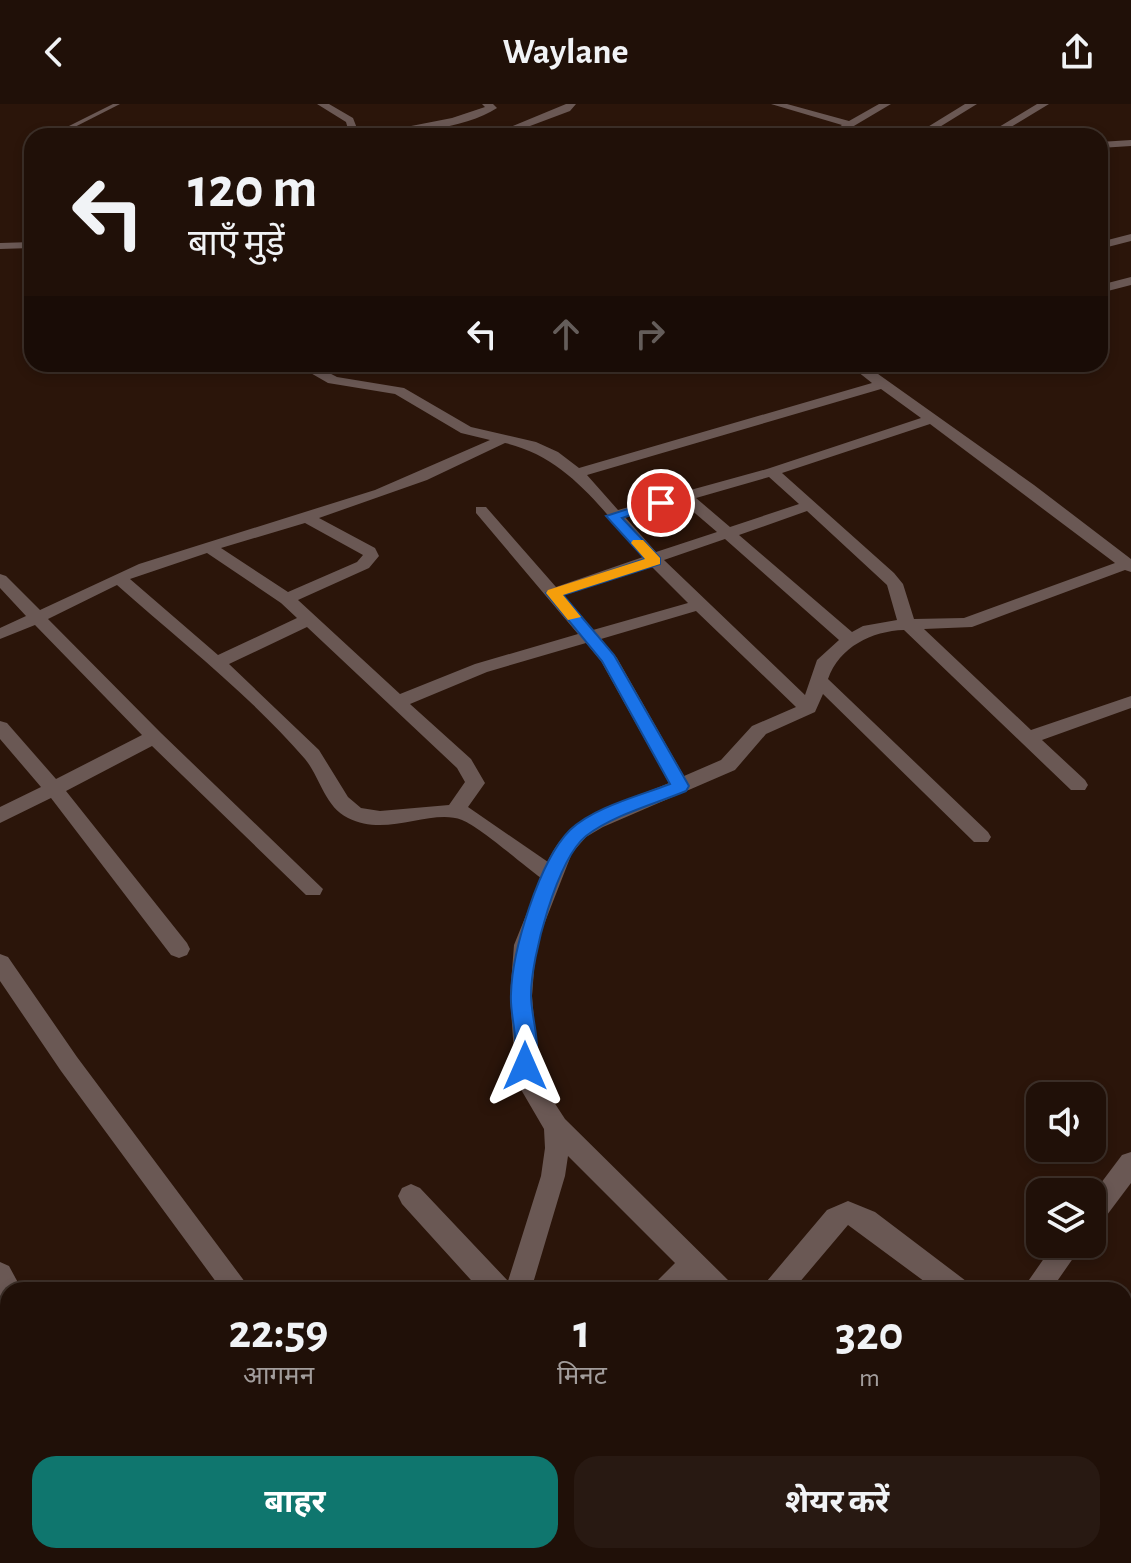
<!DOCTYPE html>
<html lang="hi">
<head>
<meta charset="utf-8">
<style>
  :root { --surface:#201008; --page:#281912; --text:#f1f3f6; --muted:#a29d9c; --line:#3d3029; --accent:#0f766e }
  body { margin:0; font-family:"Alegreya Sans","Noto Sans Devanagari",sans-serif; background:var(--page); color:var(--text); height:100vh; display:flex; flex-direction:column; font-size:30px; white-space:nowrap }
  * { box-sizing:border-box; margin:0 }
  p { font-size:26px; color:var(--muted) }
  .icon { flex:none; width:44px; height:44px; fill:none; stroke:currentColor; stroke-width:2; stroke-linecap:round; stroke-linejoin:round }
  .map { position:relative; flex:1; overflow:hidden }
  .details { position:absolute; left:0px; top:1178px; width:1132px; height:282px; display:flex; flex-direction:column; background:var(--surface); border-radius:24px 24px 0 0; box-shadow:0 4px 12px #0003,0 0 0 2px var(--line) }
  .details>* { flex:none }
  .banner { position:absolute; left:24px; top:24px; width:1084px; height:244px; border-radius:24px; box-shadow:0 4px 12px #0003,0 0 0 2px var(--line); background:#201008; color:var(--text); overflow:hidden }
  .controls { position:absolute; left:1026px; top:978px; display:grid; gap:16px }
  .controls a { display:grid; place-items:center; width:80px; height:80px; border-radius:16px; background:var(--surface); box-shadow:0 4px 12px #0003,0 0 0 2px var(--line); font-size:40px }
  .pin { position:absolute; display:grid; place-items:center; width:68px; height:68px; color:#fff; margin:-34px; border:4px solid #fff; border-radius:50%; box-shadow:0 2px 8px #0007 }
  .me { position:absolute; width:88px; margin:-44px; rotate:0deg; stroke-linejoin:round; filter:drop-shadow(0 0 6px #0008) }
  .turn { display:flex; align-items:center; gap:28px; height:168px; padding:0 32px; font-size:36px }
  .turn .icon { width:104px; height:104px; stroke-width:2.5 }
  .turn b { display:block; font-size:56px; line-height:68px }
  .lanes { display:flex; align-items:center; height:76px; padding:0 32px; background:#0003; justify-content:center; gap:40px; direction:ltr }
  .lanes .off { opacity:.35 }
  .eta { display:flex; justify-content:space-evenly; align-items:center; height:136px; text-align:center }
  .eta b { font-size:48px; font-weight:700; line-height:56px }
  .button { display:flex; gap:16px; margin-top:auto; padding:16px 32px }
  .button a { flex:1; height:92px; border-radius:24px; background:var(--accent); color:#fff; font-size:32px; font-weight:700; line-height:92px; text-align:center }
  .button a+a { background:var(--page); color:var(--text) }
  header { display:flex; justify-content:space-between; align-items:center; height:104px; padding:0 32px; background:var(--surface); font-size:36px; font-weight:700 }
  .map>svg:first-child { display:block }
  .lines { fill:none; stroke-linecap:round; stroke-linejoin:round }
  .lane { fill:#6a5854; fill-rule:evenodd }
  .street { fill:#6a5854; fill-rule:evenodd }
  .route { fill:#1a73e8; stroke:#114b97; stroke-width:2 }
  .slow { fill:#f59e0b }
</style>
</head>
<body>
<header><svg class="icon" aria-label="back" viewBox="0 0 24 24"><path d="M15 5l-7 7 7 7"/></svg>Waylane<svg class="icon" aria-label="share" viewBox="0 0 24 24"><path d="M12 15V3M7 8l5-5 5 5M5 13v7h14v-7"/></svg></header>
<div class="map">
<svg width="1131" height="1459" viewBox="0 0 1131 1459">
  <rect width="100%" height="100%" fill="#2b150a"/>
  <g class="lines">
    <path class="lane" d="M113,0H120L57,32H49Z"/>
    <path class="street" d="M317,0H329L353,14L360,32H350L346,18Z
      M482,0H493L497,4C465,25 398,32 360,32L452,14L485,3Z
      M566,0H576L570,7L503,32H489Z
      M771,0H787L849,17L879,0H891L837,32H825L842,21Z
      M965,0H977L925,32H913Z
      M1037,0H1049L996,32H984Z
      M1131,36V42L1100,44V38Z
      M1131,130V137L1100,145V138Z
      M32,138V144L0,145V139Z
      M1131,173V181L1100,189V181Z
      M295,260H312L337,273L404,284L471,323L536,338L558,348L579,364L872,279L848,260H864L1034,381L1131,455V468L1125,466L972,523L924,525L1031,626L1131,592V604L1042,636L1085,676L1088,681L1085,686H1071L904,526C872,527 839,543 828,575L988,728L991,733L988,738H974L823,590L815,608L766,630L735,666L603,723L586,733L572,749L536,841L532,892L539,975L565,1015L729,1177L733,1186H702L693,1177L684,1186H653L657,1177L675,1159L568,1052L565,1072L531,1186H480L402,1100L398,1092L402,1084L411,1080L420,1084L508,1177L541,1072L545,1044L544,1025L516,977L510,892L514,841L541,774C523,761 480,723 462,716C431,704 387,734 348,714C325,703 320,673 305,655C249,590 181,538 117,481L48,515L161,629L323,785L320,791H306L152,642L66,687L187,839L190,845L187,851L179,854L171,851L51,694L0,719V703L41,683L0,635V617L7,619L56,675L142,631L35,521L0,535V524L26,512L0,484V470L6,472L40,506L139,460L375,386L490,336L461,329L395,290L328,279ZM881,285L921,314L767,365L618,406L587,371ZM930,320L1115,459L964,514L914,515L903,480L894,469L782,369ZM505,339C569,354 603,407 643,453L556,483L486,403H476V409L578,530L475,560L400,590L298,496L369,464L379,452L375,444L319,414L427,376ZM769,373L799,400L730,423L696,394ZM682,398L717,428L656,448L625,413ZM807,407L887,481L897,516L863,522L852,528L739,431ZM305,419L363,451L357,458L288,488L221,444ZM725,435L839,536L817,556L805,591L664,456ZM207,449L281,499L297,514L218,551L130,475ZM650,461L688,499L593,526L563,491ZM696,507L796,603L752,622L721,656L684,672L617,554L601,535ZM307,523L457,664L465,678L449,701L380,707L361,704L348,693L319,646L229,560ZM586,539L601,557L669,679C625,698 567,710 548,758L468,703L485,679L471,655L410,600L487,568Z
      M0,850L8,853L77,953L251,1186H222L61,967L0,877Z
      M1131,1048V1079L1101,1119L1092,1123V1091L1122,1051Z
      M848,1097L875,1108L966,1177L970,1186H936L848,1121L793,1186H763L767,1177L827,1106Z
      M1054,1140H1083L1051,1186H1022Z
      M0,1158L9,1162L22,1186H8V1199L0,1195Z
      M162,1452H194L197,1459H165Z
      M367,1452H397L400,1459H370Z
      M735,1452H768L771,1459H738Z
      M816,1452H848L845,1459H813Z"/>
  </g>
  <path class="route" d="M656,396L668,399L622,414L660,454V460L563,491L614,551L689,682L686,687C655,700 613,711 586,732C557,756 531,853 531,891C531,916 544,945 532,969H517C512,958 516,945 515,933C514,919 510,904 511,890C512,847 539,757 570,726C594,703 639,692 670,680L602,557L546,489L645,455L606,412Z"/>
  <path class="slow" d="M633,436H643L660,454V460L563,491L581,513L568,516L546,489L548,486L645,455L631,439Z"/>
</svg>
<div class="controls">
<a><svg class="icon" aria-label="sound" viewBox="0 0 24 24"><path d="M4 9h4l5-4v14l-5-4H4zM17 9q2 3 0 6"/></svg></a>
<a><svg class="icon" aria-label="layers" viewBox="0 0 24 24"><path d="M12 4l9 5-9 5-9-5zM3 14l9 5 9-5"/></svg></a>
</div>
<div class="pin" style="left:661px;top:399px;background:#d93025"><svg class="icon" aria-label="arrive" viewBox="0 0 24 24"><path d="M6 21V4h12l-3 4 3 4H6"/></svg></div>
<svg class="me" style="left:525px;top:962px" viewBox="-20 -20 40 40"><path d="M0-17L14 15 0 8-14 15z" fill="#1a73e8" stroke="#fff" stroke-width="4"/></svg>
<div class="banner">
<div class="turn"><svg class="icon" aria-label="left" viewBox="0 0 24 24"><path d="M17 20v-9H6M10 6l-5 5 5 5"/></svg><div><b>120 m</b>बाएँ मुड़ें</div></div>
<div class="lanes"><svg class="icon" aria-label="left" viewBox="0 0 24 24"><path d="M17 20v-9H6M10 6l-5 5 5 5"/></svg><svg class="icon off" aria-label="ahead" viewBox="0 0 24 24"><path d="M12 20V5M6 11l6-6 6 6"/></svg><svg class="icon off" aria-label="right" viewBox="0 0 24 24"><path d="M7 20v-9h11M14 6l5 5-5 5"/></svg></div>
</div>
<section class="details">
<div class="eta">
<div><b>22:59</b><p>आगमन</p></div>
<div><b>1</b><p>मिनट</p></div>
<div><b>320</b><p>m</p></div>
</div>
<div class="button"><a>बाहर</a><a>शेयर करें</a></div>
</section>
</div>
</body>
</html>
